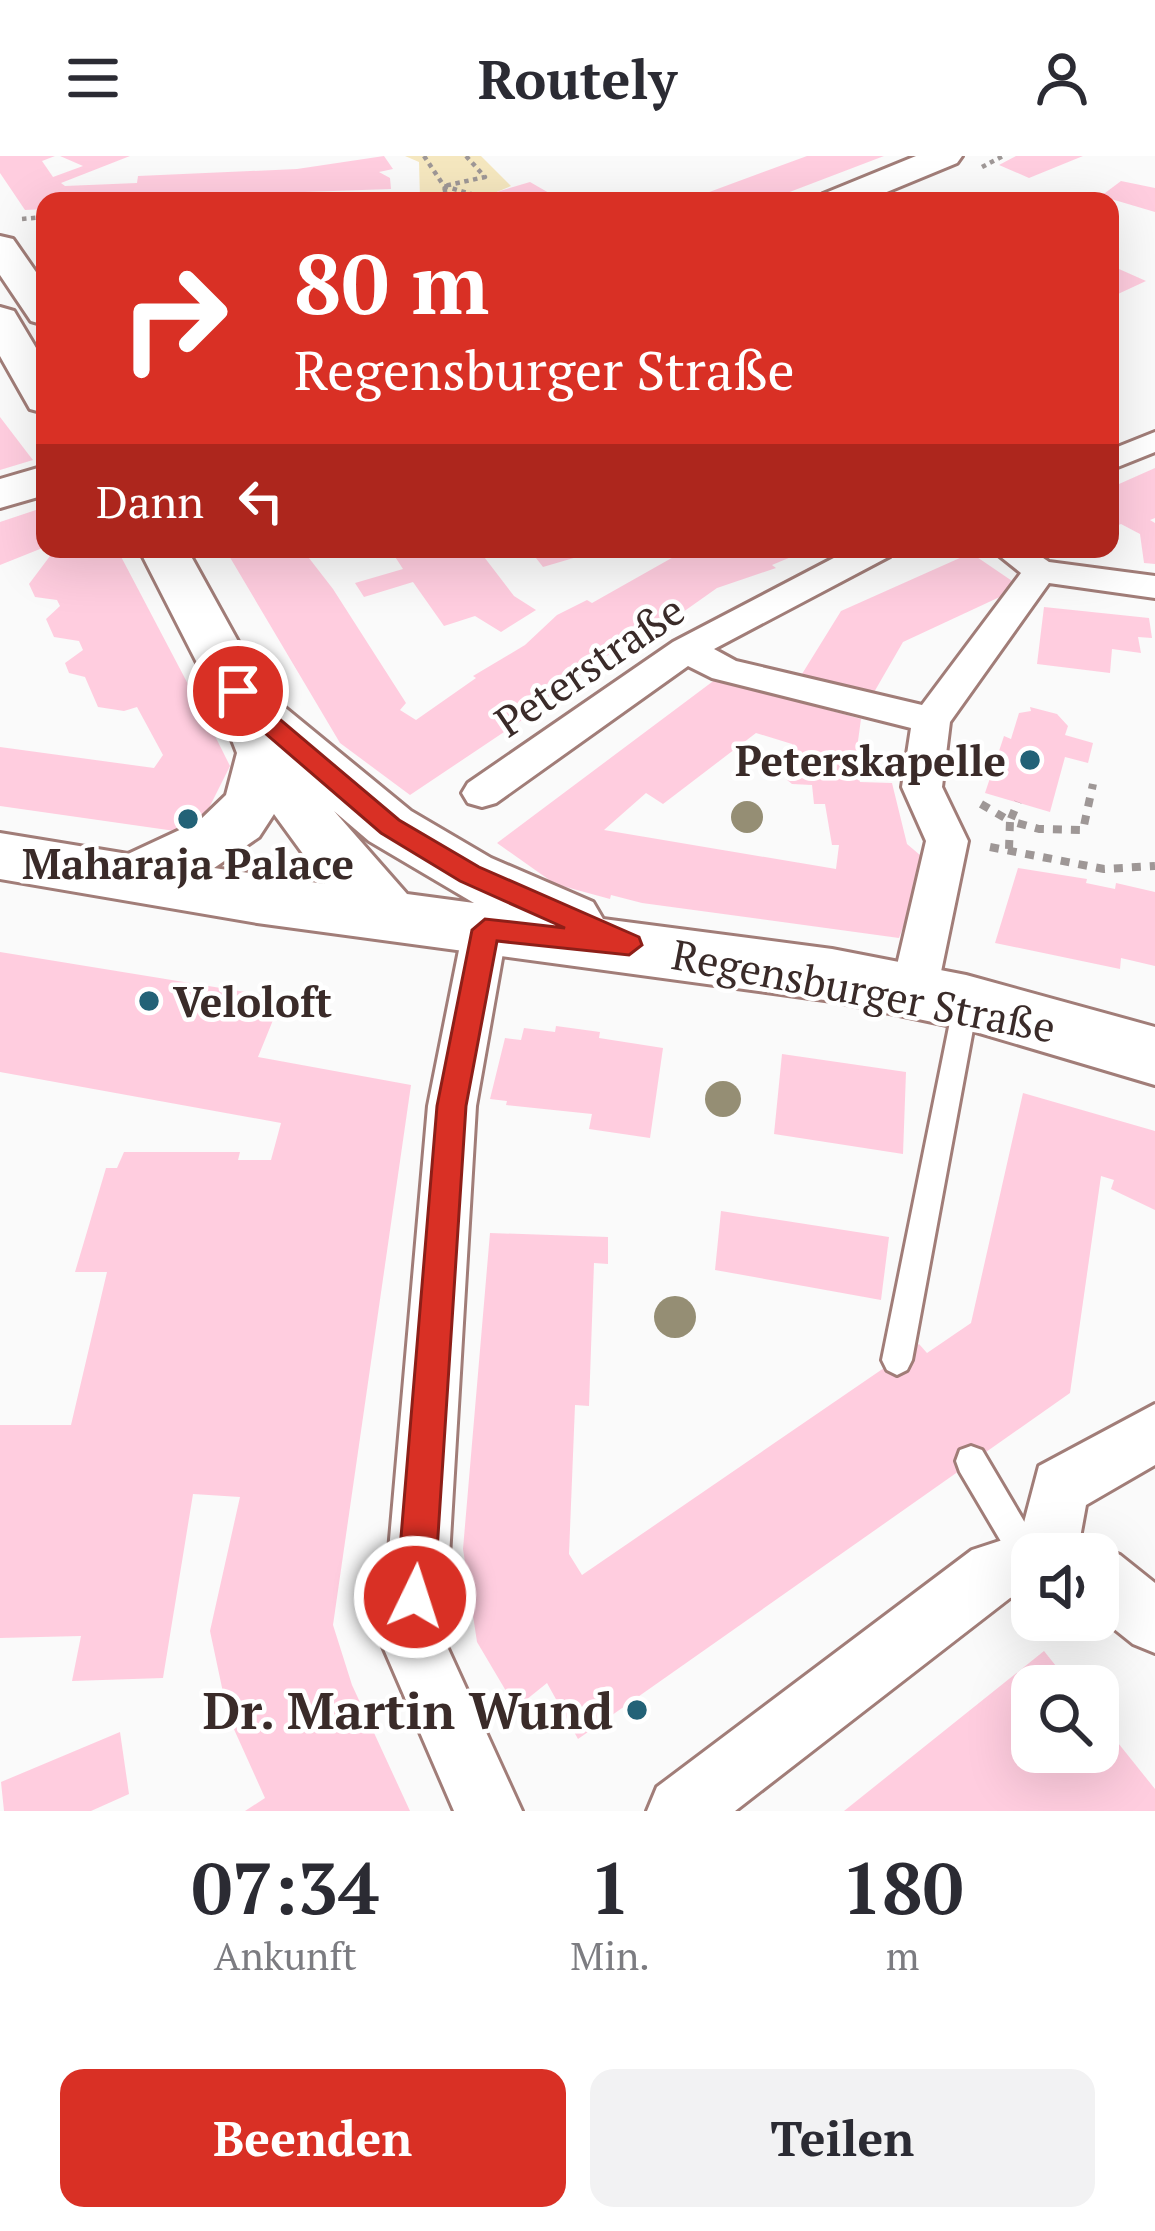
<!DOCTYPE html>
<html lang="de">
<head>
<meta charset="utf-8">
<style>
  :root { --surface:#fff; --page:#f2f2f3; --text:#2b2b33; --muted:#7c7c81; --accent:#d93025 }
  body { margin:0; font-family:"PT Serif",serif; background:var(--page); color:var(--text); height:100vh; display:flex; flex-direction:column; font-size:45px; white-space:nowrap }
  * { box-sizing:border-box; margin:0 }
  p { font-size:39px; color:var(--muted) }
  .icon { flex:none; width:66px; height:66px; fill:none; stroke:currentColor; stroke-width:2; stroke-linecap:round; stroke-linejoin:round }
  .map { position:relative; height:1655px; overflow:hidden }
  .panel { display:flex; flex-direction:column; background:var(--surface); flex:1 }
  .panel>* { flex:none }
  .guide { position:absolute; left:36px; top:36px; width:1083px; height:366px; border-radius:24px; box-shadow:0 12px 48px #0002; background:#d93025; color:#fff; overflow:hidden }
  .buttons { position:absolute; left:1011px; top:1377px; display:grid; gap:24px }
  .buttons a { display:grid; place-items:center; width:108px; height:108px; border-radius:24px; background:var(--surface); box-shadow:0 12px 48px #0002; font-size:60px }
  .pin { position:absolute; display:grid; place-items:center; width:102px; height:102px; color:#fff; margin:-51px; border:6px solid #fff; border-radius:50%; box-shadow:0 3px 12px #0007 }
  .me { position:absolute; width:132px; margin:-66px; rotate:4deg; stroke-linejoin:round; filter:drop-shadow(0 0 9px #0008) }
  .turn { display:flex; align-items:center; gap:42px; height:252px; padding:0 60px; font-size:54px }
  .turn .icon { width:156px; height:156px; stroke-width:2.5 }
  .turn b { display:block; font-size:84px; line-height:102px }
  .then { display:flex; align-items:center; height:114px; padding:0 60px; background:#0003; gap:24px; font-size:45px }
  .eta { display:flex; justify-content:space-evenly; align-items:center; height:204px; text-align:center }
  .eta b { font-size:72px; font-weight:700; line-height:84px }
  .primary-button { display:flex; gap:24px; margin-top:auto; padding:24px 60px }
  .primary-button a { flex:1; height:138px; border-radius:24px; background:var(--accent); color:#fff; font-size:48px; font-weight:700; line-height:138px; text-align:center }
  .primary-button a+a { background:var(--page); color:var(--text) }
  header { display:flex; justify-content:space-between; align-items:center; height:156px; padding:0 60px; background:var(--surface); font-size:54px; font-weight:700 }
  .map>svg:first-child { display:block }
  .green { fill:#f5e7bf }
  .building { fill:#ffcddf; fill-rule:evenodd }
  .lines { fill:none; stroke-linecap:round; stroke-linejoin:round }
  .lane-casing { stroke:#a17d78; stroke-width:6 }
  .street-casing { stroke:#a17d78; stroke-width:6 }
  .secondary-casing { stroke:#a17d78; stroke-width:6 }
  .path-far1 { stroke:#9e9796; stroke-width:4.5; stroke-dasharray:4.5 4.5; stroke-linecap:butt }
  .path { stroke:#9e9796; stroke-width:8; stroke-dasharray:9 9; stroke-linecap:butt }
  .lane { fill:#fff; fill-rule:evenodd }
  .street { fill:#fff; fill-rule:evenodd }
  .secondary { fill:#fff; fill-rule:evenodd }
  .tree { fill:#958e74 }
  .route { fill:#d93025; stroke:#8d1f18; stroke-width:3 }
  .poi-dot { fill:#236277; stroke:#fff; stroke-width:4.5 }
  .labels { text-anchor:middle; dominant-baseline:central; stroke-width:9; stroke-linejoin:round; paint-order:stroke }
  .street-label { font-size:42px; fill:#3a2b29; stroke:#fff }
  .poi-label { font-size:42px; font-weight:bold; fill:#3a2b29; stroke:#fff; text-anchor:end }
  .near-poi-label { font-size:51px; font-weight:bold; fill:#3a2b29; stroke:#fff; text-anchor:end }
</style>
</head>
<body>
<header><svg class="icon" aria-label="menu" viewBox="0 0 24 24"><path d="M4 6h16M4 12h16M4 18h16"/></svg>Routely<svg class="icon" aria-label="person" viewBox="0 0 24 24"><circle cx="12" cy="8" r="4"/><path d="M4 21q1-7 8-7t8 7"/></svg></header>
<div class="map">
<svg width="1155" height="1655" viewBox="0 0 1155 1655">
  <rect width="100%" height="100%" fill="#fafafa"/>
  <path class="green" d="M405,0H481L511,30L475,45L420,43L419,6Z"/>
  <path class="building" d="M0,0H55L42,5L53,21L83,10L60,0H130L61,27L65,30L137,27L138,20L297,13L384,0L393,13L379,16L390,22L391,33L45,45V53L25,54L0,17Z
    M807,0H884L766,45H685Z
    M1016,0H1083L1029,22L999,9Z
    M1121,25L1155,32V56L1101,40Z
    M530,26L563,45H501L490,38Z
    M1110,109L1146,125L1118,138L1110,134Z
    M0,261L29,299L33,304L0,314Z
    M1155,312V362L1150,364L1155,367V408L1144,407L1140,378L1121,368L1110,373V332Z
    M45,351V391L0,409V366Z
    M47,393H117L210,570L230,610L196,678L0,650V591L154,612L163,599L137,551L124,555L98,551L85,521L69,517L65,507L83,494L79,485L54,481L46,463L60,450L57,444L35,441L29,428L50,400Z
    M225,393H302L333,433L406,547L400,554L416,564L476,522L473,520L525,489L557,459L587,444L592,447L677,399L691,393H810L772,409L776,412L717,432L676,461L672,458L642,475L525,558L528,560L410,639L340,587Z
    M390,393H478L514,440L536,454L501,476L475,460L444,470L413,426L364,441L355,427L403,413Z
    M529,393H571L577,401L543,411Z
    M971,397L1021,431L903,486L873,538L802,518L841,455Z
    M1044,451L1149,462L1152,482L1138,481L1141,497L1112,493L1110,517L1037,508Z
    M716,523L861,563L855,607L860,626L892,627L907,688L927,705L899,782L642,747L611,739L610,743L555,728L497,687ZM756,577L792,588L786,623L792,628L812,629L814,648H825L832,689H839L836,713L604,674L646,637L663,648Z
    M1030,551L1057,558L1068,570L1065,579L1093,587L1088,607L1065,601L1050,656L985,637L1004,580L1011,583L1019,557L1031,555Z
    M1018,712L1087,723L1086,727L1115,733L1116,727L1155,736V810L1121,802L1120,813L995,787Z
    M0,796L282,842L258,901L411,929L333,1469L352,1529L410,1655H245L265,1642L228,1560L210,1475L240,1341L193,1338L163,1522L72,1525L81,1480L0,1482V1269H71L107,1116H75L106,1012H117L124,996H240L238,1004H271L281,967L0,916Z
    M556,870L600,876L599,882L663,892L650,982L589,973L592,958L506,949L507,945L490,943L505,882L521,884L524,872L555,876Z
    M782,898L906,916L903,998L774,978Z
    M1023,937L1155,975V1054L1111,1033L1114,1024L1101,1020L1070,1237L578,1583L547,1527L516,1552L477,1486L463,1393L490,1077L608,1081V1108L594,1107L589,1250L575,1249L569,1398L582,1419L919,1188L927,1197L971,1167Z
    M721,1055L889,1081L881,1144L715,1114Z
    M1044,1495L1072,1530H1032V1596H1098V1562L1155,1633V1655H844Z
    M120,1576L129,1638L91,1655H4L1,1626Z"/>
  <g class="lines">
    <g class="lane-casing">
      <path id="lane" d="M966,836L975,839L978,846L912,1204L907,1214L897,1219L887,1214L882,1204L954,846L957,839Z
        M971,1290L982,1294L1041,1394L1043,1398H1032V1420L1019,1416L960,1316L956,1305L960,1294Z"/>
    </g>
    <g class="street-casing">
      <path id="street" d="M1155,276V296L1110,314V294Z
        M851,393H895L890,400L714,493L736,505L922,549L1021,417L991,393H1030L1049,406L1155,420V442L1049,427L950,566L942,631L968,685L937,835L930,848L914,853L898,848L891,835L926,685L902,631L911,572L712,522L688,510L496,647L482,651L468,647L462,637L468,627L673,486Z
        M485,757L500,762L507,774L476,950L444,1484L522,1655H454L381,1486L428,950L463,774L470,762Z
        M1155,1248V1309L1086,1349L1077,1398H1032V1435L1010,1442L735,1655H647L657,1631L972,1394L1021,1378L1039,1310Z
        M1098,1390L1120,1399L1155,1427V1497L1133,1488L1098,1460V1398H1080Z"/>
    </g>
    <g class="secondary-casing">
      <path id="secondary" d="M916,0H962L957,7L865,45H817L823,38Z
        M0,80L13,83L45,129V169L31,165L0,119Z
        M0,151L14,155L45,207V257L30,253L0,200Z
        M45,310V339L0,352V323Z
        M139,393H187L266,536L411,655L491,702L593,746L603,763L832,793L966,819L1155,871V929L966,873L832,845L257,767L0,723V677L128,698L199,665L226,639L237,597L218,548ZM334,655L369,685L474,747L407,738ZM274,658L325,728L214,712L259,681Z"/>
    </g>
    <path class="path-far1" d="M424,0L444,30L495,45
      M982,11L1003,0
      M447,45L444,30L485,21L466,0
      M778,45L794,39
      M22,63L45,61"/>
    <path class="path" d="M981,648L1010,665L1018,646
      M990,691L1104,713L1155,710
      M1009,693L1010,665L1039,673L1083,674L1093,628"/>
    <use href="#lane" class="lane"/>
    <use href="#street" class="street"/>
    <use href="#secondary" class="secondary"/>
  </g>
  <g class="tree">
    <circle cx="747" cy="661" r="16"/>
    <circle cx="723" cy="943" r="18"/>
    <circle cx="675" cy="1161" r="21"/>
  </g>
  <path class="route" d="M238,528L399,664L479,711L639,781L642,789L629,799L497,785L466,950L434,1441L428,1454L415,1460L402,1454L396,1441L437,950L472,774L485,763L565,772L460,725L381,677L237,553L227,535Z"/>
  <g class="poi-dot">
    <circle cx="1030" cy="604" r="12"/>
    <circle cx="188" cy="663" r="12"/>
    <circle cx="149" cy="845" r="12"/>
    <circle cx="637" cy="1554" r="12"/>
  </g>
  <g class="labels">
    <g class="street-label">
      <text transform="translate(589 509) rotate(-34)">Peterstraße</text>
      <text transform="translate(864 834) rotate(11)">Regensburger Straße</text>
    </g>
    <g class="poi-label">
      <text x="1006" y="604">Peterskapelle</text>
      <text x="188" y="707" text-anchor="middle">Maharaja Palace</text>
      <text x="173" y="845" text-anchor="start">Veloloft</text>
    </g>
    <g class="near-poi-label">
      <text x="613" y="1554">Dr. Martin Wund</text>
    </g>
  </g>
</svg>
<div class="buttons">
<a><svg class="icon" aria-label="sound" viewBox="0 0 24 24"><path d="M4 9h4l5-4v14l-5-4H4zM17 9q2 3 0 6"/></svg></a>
<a><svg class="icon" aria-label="search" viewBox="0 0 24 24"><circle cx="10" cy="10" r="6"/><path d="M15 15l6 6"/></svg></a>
</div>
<div class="pin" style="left:238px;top:535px;background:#d93025"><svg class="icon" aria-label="arrive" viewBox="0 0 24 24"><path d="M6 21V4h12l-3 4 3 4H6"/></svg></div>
<svg class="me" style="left:415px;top:1441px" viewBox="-20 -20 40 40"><circle r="17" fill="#d93025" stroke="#fff" stroke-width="3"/><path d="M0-11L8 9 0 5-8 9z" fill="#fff"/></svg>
<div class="guide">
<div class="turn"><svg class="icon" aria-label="right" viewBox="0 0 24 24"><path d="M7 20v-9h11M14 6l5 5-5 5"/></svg><div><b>80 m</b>Regensburger Straße</div></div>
<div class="then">Dann<svg class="icon" aria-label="left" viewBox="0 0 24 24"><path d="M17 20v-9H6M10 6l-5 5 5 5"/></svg></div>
</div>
</div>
<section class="panel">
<div class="eta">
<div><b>07:34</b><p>Ankunft</p></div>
<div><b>1</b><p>Min.</p></div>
<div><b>180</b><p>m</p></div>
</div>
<div class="primary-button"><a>Beenden</a><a>Teilen</a></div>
</section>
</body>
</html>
